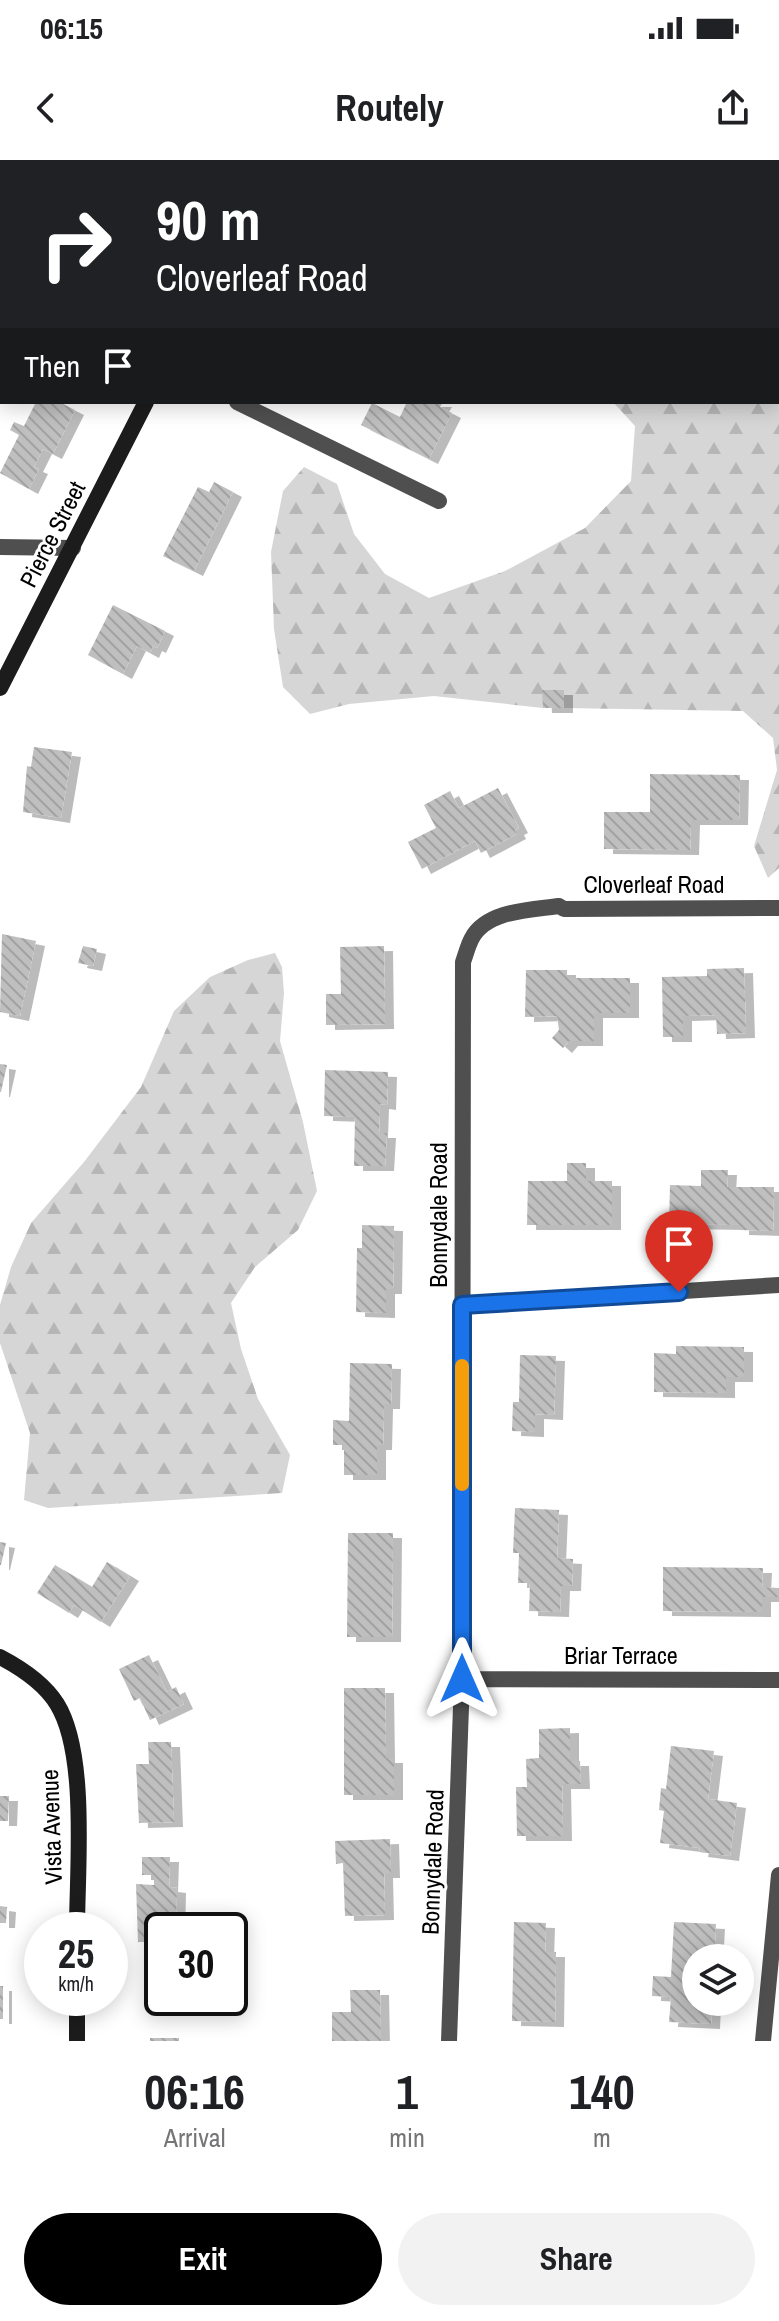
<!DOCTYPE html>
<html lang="en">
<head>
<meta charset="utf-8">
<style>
  :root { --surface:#fff; --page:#f2f2f2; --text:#202124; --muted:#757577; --accent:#000 }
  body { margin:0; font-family:"Archivo Narrow",sans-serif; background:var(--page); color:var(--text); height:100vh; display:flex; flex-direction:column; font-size:30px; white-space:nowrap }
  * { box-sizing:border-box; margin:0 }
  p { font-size:26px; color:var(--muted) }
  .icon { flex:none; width:44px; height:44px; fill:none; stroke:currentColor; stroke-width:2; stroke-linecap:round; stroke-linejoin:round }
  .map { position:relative; height:1881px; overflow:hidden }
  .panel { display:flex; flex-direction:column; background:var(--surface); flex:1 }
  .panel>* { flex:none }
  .top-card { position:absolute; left:0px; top:0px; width:780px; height:244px; box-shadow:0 4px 20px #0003; background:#202124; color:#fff; overflow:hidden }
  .tools { position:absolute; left:682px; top:1784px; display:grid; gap:16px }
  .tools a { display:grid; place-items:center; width:72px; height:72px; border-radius:50%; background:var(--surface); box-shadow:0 4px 20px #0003; font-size:40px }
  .speed { position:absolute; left:24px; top:1752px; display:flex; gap:16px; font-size:40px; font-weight:700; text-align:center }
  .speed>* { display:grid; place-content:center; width:104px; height:104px; border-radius:50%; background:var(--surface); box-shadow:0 4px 20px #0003; line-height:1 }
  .speed small { font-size:20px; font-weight:400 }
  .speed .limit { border:4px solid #111; border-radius:12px; background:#fff; color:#111 }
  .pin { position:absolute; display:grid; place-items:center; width:68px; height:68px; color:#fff; margin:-82px -34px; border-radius:50% 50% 50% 0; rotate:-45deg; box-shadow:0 0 8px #0007 }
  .pin .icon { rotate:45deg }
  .me { position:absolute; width:88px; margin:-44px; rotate:0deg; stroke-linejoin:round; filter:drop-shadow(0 0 6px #0008) }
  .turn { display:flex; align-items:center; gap:28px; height:168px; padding:0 24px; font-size:36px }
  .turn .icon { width:104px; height:104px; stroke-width:2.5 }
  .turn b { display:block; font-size:56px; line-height:68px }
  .then { display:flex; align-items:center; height:76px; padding:0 24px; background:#0003; gap:16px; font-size:30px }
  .eta { display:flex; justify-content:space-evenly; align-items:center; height:136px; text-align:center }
  .eta b { font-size:48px; font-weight:700; line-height:56px }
  .action { display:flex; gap:16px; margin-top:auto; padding:16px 24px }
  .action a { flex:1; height:92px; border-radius:48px; background:var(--accent); color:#fff; font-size:32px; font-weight:700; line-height:92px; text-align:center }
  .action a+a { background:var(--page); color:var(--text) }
  .status { display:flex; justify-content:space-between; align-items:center; height:56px; padding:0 40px; background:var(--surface); direction:ltr }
  .status svg { height:22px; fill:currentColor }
  header { display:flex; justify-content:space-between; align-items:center; height:104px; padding:0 24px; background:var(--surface); font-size:36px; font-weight:700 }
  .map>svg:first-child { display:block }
  .forest { fill:url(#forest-firs) }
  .building { fill:url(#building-back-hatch); filter:url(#shadow) }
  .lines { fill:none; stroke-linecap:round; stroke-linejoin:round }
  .street { stroke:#4f4f4f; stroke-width:16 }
  .secondary { stroke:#1c1c1c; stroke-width:16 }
  .route-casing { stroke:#114b97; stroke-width:20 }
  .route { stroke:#1a73e8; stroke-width:14 }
  .slow { stroke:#f59e0b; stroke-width:14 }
  .labels { text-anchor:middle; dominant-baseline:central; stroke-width:6; stroke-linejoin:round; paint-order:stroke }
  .street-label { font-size:24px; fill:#000; stroke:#fff }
</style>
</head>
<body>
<div class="status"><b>06:15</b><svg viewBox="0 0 49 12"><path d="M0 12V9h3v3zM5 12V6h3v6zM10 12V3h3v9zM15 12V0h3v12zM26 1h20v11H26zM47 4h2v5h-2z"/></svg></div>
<header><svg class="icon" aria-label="back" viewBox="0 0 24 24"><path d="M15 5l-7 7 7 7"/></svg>Routely<svg class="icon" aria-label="share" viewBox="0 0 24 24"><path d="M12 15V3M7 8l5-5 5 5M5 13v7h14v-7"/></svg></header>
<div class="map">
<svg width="779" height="1881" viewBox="0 0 779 1881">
  <defs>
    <pattern id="forest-firs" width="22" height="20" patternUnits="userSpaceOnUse" patternTransform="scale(2)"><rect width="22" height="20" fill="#d6d6d6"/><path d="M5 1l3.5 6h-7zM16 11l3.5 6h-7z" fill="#b6b6b6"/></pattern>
    <pattern id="building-back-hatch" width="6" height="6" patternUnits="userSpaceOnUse" patternTransform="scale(2)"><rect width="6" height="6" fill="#bfbfbf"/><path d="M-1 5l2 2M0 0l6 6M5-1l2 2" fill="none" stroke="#a2a2a2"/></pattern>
    <filter id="shadow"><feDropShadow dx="9" dy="5" stdDeviation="0" flood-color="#0004"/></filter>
  </defs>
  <rect width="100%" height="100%" fill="#fff"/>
  <path class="forest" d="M641,0H779V708L768,718L754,686L777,610L773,578L743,551L564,548V531L543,530V548L434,536L349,544L310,554L283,527L274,469L271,392L283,331L304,307L337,324L354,374L385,414L429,438L505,411L585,368L631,321L635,266L613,242H778V2H640Z
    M275,793L282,807L284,833L280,881L303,962L317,1031L298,1070L255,1107L231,1143L241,1189L258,1239L290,1295L282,1333L48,1348L24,1340L30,1273L0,1183V1145L11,1107L31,1063L84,1002L141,927L174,851L210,817L248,800Z"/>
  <path class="building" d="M36,242H59L75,250L53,294L43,289L34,307L39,309L29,329L0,313L19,275L10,270L14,262L24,266Z
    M407,242H443L440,247L452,253L429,299L361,265L372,243L400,257Z
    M214,322L233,332L194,411L163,396L198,327L209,332Z
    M113,445L165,471L157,488L153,486L150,493L137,486L123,514L88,495Z
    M542,530H564V548H543Z
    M34,587L72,592L61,658L23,652L27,606L31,607Z
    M650,614L740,615L739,660H691L690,690L604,689V652H650Z
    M498,628L519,668L515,670L517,674L481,693L475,681L422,709L408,682L436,668L424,645L450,631L459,648Z
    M2,774L36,781L20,856L0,852Z
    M83,786L97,789L93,806L78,803Z
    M384,786L385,864L326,865V834H341L340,787Z
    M744,808L746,873L717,874L716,855L683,856V877H663L662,817L707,816V809Z
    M526,810H567V818H630V853H594V881H569L563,888L552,878L559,870L557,856L525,857Z
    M0,904L7,905L1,932H0Z
    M325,910L388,912L387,945L380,944L379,973H387L385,1006H354L355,957L324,956Z
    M567,1003H586V1021H612V1065H527L528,1021H567Z
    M701,1010H728L727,1027H774L773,1071L740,1070V1065L669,1064L670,1025L701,1026Z
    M362,1065L394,1066L393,1129H386V1153L356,1152L357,1088H362Z
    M676,1186L744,1187V1217H726V1233L654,1232V1193L676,1194Z
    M520,1195L556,1196L554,1255L535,1254V1272L512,1271L513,1242H519Z
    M350,1203L392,1204L391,1244H384L383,1285H377V1315H344V1285H333V1260L349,1261Z
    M515,1348L559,1350L557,1398L573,1399L572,1426H561L560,1452L529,1451L530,1423H518L519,1393H513Z
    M348,1373H393L392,1477H347Z
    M0,1382L6,1383L1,1405H0Z
    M107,1402L130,1416L101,1462L74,1445L69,1453L37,1433L55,1405L92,1427Z
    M663,1407L763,1408L762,1427L779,1428V1437H762V1452L663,1451Z
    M149,1495L167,1532L176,1527L184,1544L150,1560L140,1538L134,1541L119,1509Z
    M344,1528H385L386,1598H394V1635H344Z
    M570,1568V1601H580L581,1624H562L563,1676H517L516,1627H527L526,1599L539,1598V1569Z
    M148,1582H171L174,1662L139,1663L136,1604H149Z
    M671,1586L714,1591L708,1639L737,1643L730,1696L699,1692L700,1688L660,1683L664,1651L659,1650L661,1628L666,1629Z
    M0,1636H9L8,1661H0Z
    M390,1679L391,1713H384L385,1755L345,1756L343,1703L336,1704L335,1681Z
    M142,1697H170L169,1727L177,1728L176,1770H162V1782H138L136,1724L154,1725V1715H142Z
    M0,1746L7,1747L6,1763H0Z
    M514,1762L546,1763L545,1792H556L555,1862L512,1861Z
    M674,1762L716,1764L714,1798H696V1842H712L711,1864L669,1862L671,1837L652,1836L653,1816L671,1817Z
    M0,1826H3V1859H0Z
    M350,1830H380L381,1881H332V1852H351Z
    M150,1878H179V1881H150Z"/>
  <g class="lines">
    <path class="street" d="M0,30H2
      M237,242L439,341
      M0,387L73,388
      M462,1145L779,1125
      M462,1519L779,1520
      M449,1881L462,1519L463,802C466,794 468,785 472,778C487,750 532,750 559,746L564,749L779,748
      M763,1881L779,1715"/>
    <path class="secondary" d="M265,2L266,0
      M0,528L146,242
      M0,1497C21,1508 44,1523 57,1544C88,1594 77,1710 77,1770
      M77,1838V1881"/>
  </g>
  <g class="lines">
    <g class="route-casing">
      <path id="route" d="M462,1519V1145L679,1132"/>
    </g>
    <use href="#route" class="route"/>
    <path class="slow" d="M462,1206V1324"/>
  </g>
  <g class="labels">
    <g class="street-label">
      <text transform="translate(52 374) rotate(-63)">Pierce Street</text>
      <text x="654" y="724">Cloverleaf Road</text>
      <text transform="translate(438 1055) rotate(-90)">Bonnydale Road</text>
      <text x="621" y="1495">Briar Terrace</text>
      <text transform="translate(51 1667) rotate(-92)">Vista Avenue</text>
      <text transform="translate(432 1702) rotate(-88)">Bonnydale Road</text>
    </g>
  </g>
</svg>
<div class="tools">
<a><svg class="icon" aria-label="layers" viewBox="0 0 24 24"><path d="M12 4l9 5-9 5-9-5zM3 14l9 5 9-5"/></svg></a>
</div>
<div class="speed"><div>25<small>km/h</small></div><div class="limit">30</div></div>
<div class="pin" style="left:679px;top:1132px;background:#d93025"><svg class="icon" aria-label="arrive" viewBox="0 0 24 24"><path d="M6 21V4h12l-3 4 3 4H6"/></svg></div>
<svg class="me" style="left:462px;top:1519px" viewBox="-20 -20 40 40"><path d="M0-17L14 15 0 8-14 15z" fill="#1a73e8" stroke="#fff" stroke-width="4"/></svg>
<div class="top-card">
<div class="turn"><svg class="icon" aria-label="right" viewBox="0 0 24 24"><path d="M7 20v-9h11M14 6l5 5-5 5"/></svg><div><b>90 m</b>Cloverleaf Road</div></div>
<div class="then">Then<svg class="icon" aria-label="arrive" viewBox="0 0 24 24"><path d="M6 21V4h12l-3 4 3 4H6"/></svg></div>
</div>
</div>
<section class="panel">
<div class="eta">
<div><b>06:16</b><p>Arrival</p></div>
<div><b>1</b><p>min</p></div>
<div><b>140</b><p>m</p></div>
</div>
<div class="action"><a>Exit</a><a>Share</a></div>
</section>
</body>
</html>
